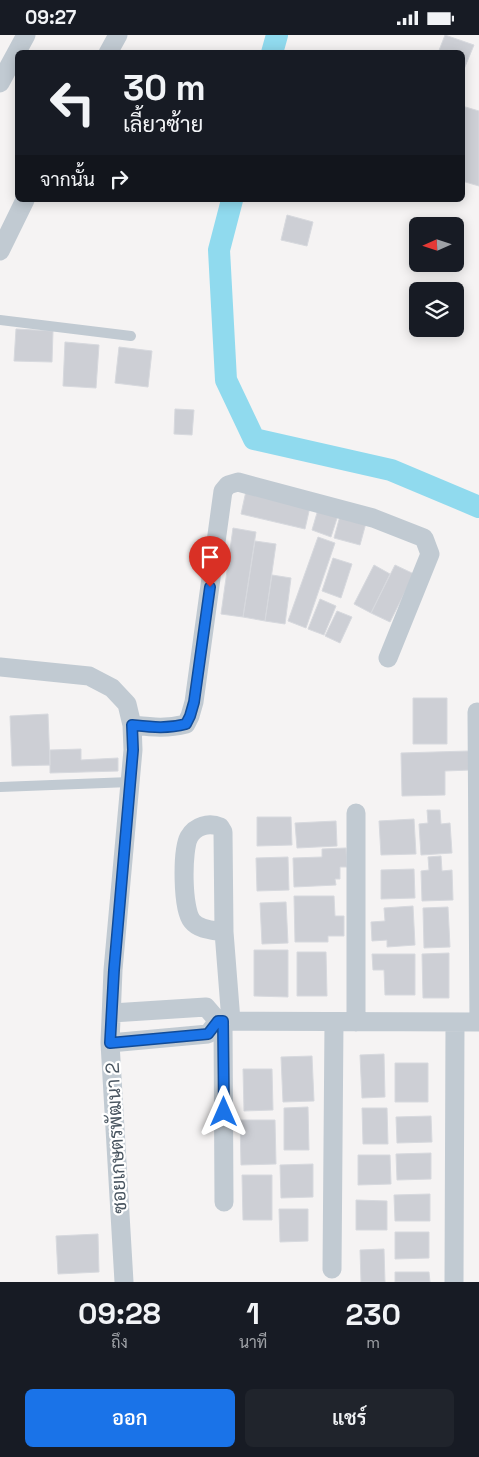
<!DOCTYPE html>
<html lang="th">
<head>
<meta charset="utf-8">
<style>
  :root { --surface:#171b24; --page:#20242c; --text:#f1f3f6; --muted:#9ea1a6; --accent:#1a73e8 }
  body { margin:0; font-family:"Space Grotesk",Sarabun,sans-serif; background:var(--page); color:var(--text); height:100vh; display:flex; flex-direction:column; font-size:19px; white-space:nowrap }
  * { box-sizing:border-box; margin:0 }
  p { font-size:16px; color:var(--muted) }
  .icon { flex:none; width:28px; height:28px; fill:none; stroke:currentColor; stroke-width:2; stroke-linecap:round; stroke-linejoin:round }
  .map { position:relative; height:1247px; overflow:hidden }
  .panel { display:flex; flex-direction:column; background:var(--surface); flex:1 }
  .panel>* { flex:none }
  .guide { position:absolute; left:15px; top:15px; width:450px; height:152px; border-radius:8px; box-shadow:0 2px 12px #0003; background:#171b24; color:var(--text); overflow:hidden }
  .needle { width:32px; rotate:267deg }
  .controls { position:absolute; left:409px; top:182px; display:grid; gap:10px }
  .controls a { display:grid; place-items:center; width:55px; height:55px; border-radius:8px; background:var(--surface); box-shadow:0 2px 12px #0003; font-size:25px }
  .pin { position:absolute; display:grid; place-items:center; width:42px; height:42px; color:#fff; margin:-51px -21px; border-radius:50% 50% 50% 0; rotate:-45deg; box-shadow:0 0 5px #0007 }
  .pin .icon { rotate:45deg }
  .me { position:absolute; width:55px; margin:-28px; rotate:0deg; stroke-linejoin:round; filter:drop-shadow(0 0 4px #0008) }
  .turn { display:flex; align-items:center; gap:18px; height:105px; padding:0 25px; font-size:22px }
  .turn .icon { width:65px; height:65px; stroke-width:2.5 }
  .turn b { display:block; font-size:35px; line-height:42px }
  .then { display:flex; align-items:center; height:48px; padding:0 25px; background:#0003; gap:10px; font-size:19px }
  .eta { display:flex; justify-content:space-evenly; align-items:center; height:85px; text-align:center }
  .eta b { font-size:30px; font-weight:600; line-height:35px }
  .button { display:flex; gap:10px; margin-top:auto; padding:10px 25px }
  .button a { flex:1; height:58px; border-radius:8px; background:var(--accent); color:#fff; font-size:20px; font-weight:600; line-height:58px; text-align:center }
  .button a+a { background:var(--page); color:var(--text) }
  .status { display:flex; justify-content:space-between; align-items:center; height:35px; padding:0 25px; background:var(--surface); direction:ltr }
  .status svg { height:14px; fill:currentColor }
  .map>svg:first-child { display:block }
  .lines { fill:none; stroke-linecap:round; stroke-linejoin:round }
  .canal { stroke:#90daee; stroke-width:22 }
  .building { fill:#cdcfd5; stroke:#d7d9de }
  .service { stroke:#c1cad2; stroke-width:10 }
  .minor { stroke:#c1cad2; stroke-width:19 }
  .route-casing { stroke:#114b97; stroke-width:12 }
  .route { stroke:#1a73e8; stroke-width:9 }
  .labels { text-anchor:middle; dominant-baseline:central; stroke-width:4.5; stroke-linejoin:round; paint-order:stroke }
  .street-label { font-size:19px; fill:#4a5661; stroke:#fff }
</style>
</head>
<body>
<div class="status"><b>09:27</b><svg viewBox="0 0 49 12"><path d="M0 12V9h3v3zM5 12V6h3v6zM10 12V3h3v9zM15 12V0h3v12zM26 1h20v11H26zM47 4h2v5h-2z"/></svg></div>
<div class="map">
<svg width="479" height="1247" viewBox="0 0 479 1247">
  <rect width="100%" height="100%" fill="#f5f3f3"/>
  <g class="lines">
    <path class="canal" d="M272,18L277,0
      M232,165L219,215L226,345L254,404L391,435L479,472"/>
  </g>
  <path class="building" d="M445,0L474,10L462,39V18H438Z
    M462,71L479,76V151L462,146Z
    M287,180L313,187L307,211L281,205Z
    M16,294L53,296L52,327L14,326Z
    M65,307L99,310L96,353L63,351Z
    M119,312L152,316L148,352L115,348Z
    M175,374L194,375L192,400L174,399Z
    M246,456L310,472L305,494L241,479Z
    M319,471L339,477L331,502L312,495Z
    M340,481L366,488L360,510L334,503Z
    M233,493L256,497L243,582L221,579Z
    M318,502L335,508L306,593L288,586Z
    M255,506L276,509L265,586L243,582Z
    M333,523L352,529L341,563L322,556Z
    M374,530L390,539L371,578L354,569Z
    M395,530L414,539L390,587L371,578Z
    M272,540L291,543L285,589L265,586Z
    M320,564L336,571L324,600L308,594Z
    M337,576L352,582L340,608L325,601Z
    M413,663H447V709H413Z
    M48,679L50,730L12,731L10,681Z
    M81,714V725L118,723V736L50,738V715Z
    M469,716L470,735L445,736V760L402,761L401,718Z
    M427,775H440L441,789L450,788L452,818L421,820L419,789L428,788Z
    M257,782H291L292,810L257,811Z
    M414,784L416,819L381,820L379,786Z
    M336,786L337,811L297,813L295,788Z
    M346,813L347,832H340V844H335L336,850L294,852L293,823L322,822V814Z
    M441,821L442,836L452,835L453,865L422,866L421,836L429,835L428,822Z
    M288,822L289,855L257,856L256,823Z
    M414,834L415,863L381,864V835Z
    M294,861H334L335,881H344V901H328V907H295Z
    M286,867L288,908L262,909L260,868Z
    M413,871L415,910L387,912V905L372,906L371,887L385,886L384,873Z
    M448,872L450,912L424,913L423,873Z
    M254,915H288V962L254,961Z
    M297,917H326L327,961H297Z
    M449,918V963H423L422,919Z
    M372,919H415V960H385L384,935H373Z
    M384,1019L385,1062L362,1063L360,1020Z
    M312,1021L314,1066L283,1067L281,1022Z
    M395,1028H428V1067H395Z
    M243,1034H272L273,1075L244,1076Z
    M308,1072L309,1115H284V1073Z
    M362,1073H387L388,1109H363Z
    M431,1081L432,1107L397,1108L396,1082Z
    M240,1085H275L276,1129L241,1130Z
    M431,1118V1144L397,1145L396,1119Z
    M358,1120H390L391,1149L358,1150Z
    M313,1129V1162L281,1163L280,1130Z
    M242,1140H272V1185H243Z
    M430,1159V1186H395L394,1160Z
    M356,1165L387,1166V1195H356Z
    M279,1174H308V1206L280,1207Z
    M395,1197H429V1223L395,1224Z
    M98,1199L99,1237L58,1239L56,1201Z
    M384,1214L385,1247H361L360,1215Z
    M395,1237H429L430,1247H395Z"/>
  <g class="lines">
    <path class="service" d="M0,285L131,301
      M0,752L130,747"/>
    <path class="minor" d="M108,18L118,0
      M0,48L26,0
      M0,216L25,165
      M0,632L89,641L112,653L127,669L132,690L133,715L113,935L110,1008L124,1247
      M477,677L479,987
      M132,690C151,692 167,694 186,689L190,681L194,667L223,456L228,450L238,447L373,483L424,503L430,519L388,623
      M224,897C213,895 199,895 192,886C182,874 182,815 189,802C195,791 209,787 220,792L223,797L224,897L231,986
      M112,978L206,972L218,986L479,987
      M223,986L224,1167
      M356,987V778
      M110,1008L208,999L218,986
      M332,1234L334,987
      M454,1247L455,988"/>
  </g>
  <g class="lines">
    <g class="route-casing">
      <path id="route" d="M210,552L194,667L190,681L186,689C167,694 151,692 132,690L133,715L114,935L110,1008L208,999L218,986H223L224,1077"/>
    </g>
    <use href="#route" class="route"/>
  </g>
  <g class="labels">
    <g class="street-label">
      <text transform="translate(116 1103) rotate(-93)">ซอยเกษตรพัฒนา 2</text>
    </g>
  </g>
</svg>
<div class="controls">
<a><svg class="needle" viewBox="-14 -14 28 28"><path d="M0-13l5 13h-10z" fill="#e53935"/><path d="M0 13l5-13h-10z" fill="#9ea1a6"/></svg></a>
<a><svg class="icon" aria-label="layers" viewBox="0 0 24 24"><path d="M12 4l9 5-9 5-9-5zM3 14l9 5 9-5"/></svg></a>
</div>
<div class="pin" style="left:210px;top:552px;background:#d93025"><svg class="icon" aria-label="arrive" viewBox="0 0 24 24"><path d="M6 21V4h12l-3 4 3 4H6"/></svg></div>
<svg class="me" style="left:224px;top:1077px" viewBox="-20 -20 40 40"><path d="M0-17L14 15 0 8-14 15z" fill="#1a73e8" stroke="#fff" stroke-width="4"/></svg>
<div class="guide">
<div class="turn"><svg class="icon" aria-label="left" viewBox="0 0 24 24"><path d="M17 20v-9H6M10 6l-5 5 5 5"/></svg><div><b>30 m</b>เลี้ยวซ้าย</div></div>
<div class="then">จากนั้น<svg class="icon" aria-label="right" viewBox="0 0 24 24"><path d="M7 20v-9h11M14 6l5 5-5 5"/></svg></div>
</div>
</div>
<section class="panel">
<div class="eta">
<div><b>09:28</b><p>ถึง</p></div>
<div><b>1</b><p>นาที</p></div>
<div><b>230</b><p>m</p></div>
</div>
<div class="button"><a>ออก</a><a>แชร์</a></div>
</section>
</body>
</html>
